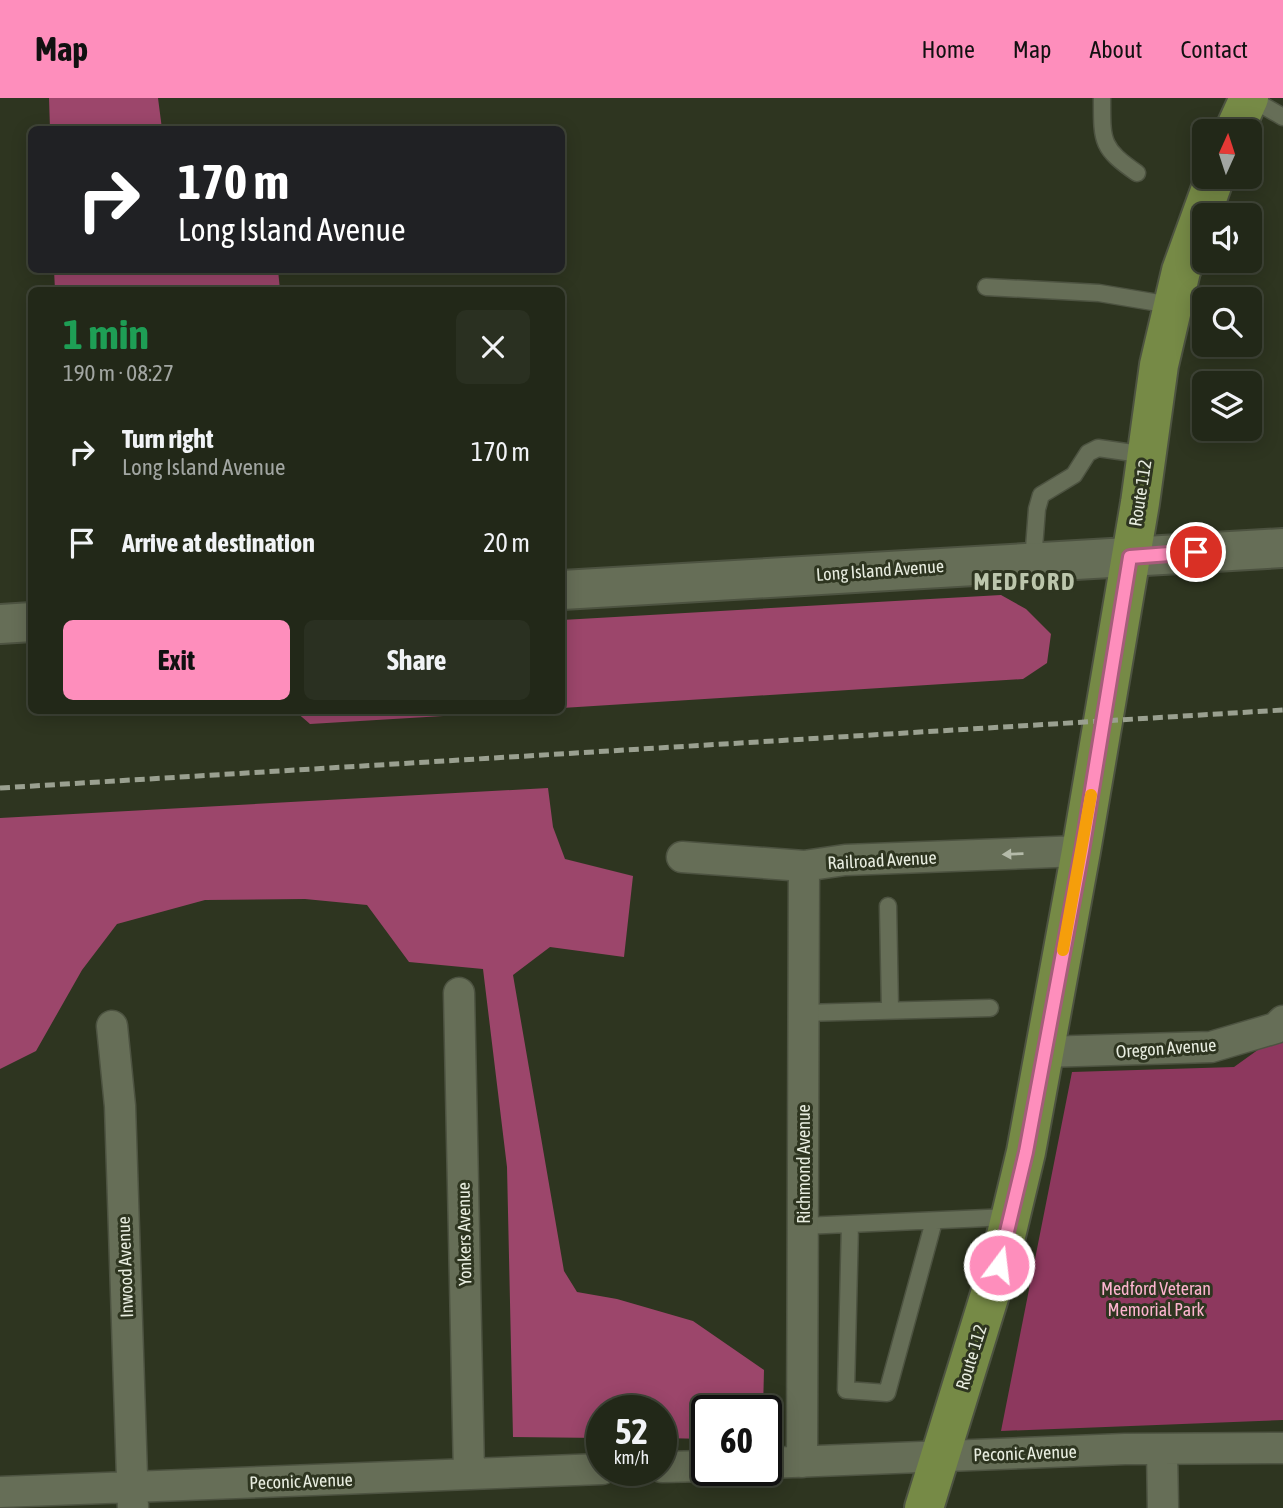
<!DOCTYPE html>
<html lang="en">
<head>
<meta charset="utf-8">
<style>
  :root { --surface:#222818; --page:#2a3021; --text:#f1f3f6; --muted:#a2a6a2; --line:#3f4437; --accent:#fe8ebc }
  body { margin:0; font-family:"Asap Condensed",sans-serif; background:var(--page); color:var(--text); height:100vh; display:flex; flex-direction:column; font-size:26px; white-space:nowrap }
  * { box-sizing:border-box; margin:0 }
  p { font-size:23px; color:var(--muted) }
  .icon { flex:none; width:38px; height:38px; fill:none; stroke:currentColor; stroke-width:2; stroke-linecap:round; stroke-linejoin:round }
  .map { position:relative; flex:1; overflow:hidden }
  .details { position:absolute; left:28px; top:189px; width:537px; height:427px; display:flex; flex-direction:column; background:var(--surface); border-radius:10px; box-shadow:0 4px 18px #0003,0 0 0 2px var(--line) }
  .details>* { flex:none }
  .top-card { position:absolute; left:28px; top:28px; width:537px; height:147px; border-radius:10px; box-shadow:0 4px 18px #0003,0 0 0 2px var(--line); background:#202124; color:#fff; overflow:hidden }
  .needle { width:46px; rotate:3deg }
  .controls { position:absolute; left:1192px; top:21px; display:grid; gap:14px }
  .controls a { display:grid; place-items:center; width:70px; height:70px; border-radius:10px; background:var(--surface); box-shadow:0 4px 18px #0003,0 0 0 2px var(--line); font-size:35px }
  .speed { position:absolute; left:586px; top:1297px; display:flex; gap:14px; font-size:35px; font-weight:700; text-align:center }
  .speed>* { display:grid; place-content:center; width:91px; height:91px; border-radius:50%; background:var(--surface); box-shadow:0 4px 18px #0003,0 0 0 2px var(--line); line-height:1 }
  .speed small { font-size:18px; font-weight:400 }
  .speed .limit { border:4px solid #111; border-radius:10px; background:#fff; color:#111 }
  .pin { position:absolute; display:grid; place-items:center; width:60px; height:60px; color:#fff; margin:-30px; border:4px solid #fff; border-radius:50%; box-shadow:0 2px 7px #0007 }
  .me { position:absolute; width:77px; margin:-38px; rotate:15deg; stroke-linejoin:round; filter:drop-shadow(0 0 5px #0008) }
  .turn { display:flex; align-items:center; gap:24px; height:147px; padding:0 35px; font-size:32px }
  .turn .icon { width:91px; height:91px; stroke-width:2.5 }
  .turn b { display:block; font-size:49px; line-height:60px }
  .round { display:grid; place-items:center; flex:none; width:74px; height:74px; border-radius:10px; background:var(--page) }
  .headline { display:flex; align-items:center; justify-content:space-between; height:119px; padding:0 35px }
  h1 { font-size:42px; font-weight:700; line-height:52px; color:#1e9e55 }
  .cta { display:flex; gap:14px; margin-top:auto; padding:14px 35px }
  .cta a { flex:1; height:80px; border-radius:10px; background:var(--accent); color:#111; font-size:28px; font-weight:700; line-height:80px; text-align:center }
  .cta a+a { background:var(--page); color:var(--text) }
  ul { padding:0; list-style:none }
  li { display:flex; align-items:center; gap:21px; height:91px; padding:0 35px }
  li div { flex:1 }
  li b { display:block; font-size:26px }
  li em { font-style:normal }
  header { display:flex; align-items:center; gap:42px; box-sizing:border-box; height:98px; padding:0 35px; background:var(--accent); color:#111 }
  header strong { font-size:33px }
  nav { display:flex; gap:38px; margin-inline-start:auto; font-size:24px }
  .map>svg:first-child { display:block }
  .green { fill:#8d385e }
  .forest { fill:#9c466b }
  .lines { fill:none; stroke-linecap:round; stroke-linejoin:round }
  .lane-casing { stroke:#4d5341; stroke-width:19 }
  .street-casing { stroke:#4d5341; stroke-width:33 }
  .secondary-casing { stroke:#4d5341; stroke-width:42 }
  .primary-casing { stroke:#4d5341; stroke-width:42 }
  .lane { stroke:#666e57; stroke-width:16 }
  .street { stroke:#666e57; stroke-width:30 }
  .secondary { stroke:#666e57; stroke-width:38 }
  .primary { stroke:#768a46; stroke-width:38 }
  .rail { stroke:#9aa090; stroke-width:5; stroke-dasharray:10 5; stroke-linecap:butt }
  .oneway { fill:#b4baa9 }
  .route-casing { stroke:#a55c7a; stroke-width:18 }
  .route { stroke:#fe8ebc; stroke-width:12 }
  .slow { stroke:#f59e0b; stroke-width:12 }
  .labels { text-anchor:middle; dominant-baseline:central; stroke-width:6; stroke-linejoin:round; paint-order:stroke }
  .street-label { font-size:18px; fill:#e8ede0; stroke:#2e3520 }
  .park-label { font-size:18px; fill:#fdb4cf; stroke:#2e3520 }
  .district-label { font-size:24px; font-weight:bold; letter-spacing:2px; fill:#bcc6ac; stroke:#2e3520 }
</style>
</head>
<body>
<header>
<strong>Map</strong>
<nav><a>Home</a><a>Map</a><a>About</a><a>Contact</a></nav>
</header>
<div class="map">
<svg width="1283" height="1410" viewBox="0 0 1283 1410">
  <rect width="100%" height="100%" fill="#2e3520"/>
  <path class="green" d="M1283,934V1322L1001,1333L1072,974L1234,969Z"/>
  <path class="forest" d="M49,0H158L162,31H50Z
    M54,172H278L280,192H55Z
    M1001,497L1026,511L1051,536L1047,565L1023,581L562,610V522Z
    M295,613H528L310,626Z
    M548,690L553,729L565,761L633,778L624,859L550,849L513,877L564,1173L577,1194L617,1201L693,1223L764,1272L763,1312H707V1341L662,1340V1312H602V1340L513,1339L507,1069L483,871L409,864L367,807L305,801L205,802L117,826L82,872L36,953L0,971V720Z"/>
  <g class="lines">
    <g class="lane-casing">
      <path id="lane" d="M1102,0C1102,44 1101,50 1137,75
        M1250,0L1283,19
        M986,189L1099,195L1171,207
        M1033,463L1037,411L1041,397L1074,377L1088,355L1098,350L1147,357
        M888,808L890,911
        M803,915L990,910
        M850,1126L846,1292L887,1295L934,1123
        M803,1128L1010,1119"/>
    </g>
    <g class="street-casing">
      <path id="street" d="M682,759L804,768L845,762L1081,753
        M459,895L469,1376
        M112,928L120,1008L133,1410
        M1043,954L1211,949L1276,930L1283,923
        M1162,1352L1163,1410
        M802,1364L804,768
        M766,1365L1125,1351L1283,1350
        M662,1369L707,1368
        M0,1394L602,1371"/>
    </g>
    <g class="secondary-casing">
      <path id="secondary" d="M562,492L1283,450
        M0,526L32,524"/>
    </g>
    <g class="primary-casing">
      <path id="primary" d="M1234,33L1249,0
        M924,1410L999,1167L1026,1054L1081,753L1140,405L1159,267L1181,173L1215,79"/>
    </g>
    <use href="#lane" class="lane"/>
    <use href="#street" class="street"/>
    <use href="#secondary" class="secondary"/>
    <use href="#primary" class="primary"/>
    <path class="rail" d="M0,690L1283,612"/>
  </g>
  <defs><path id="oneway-solid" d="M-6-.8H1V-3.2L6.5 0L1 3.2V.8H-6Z" transform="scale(1.75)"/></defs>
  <use class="oneway" href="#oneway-solid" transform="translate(1013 756) rotate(178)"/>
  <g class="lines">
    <g class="route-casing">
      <path id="route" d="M999,1167L1026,1054L1082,753L1130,459L1196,454"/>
    </g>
    <use href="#route" class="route"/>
    <path class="slow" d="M1063,852L1091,697"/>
  </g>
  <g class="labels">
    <g class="street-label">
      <text transform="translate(1140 395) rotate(-81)">Route 112</text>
      <text transform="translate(880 472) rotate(-4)">Long Island Avenue</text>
      <text transform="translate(882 762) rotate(-3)">Railroad Avenue</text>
      <text transform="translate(1166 950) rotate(-4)">Oregon Avenue</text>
      <text transform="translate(803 1066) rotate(-90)">Richmond Avenue</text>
      <text transform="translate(464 1136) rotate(-91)">Yonkers Avenue</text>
      <text transform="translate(125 1169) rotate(-92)">Inwood Avenue</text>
      <text transform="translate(971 1259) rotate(-73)">Route 112</text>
      <text transform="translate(1025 1355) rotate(-2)">Peconic Avenue</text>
      <text transform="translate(301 1383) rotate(-2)">Peconic Avenue</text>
    </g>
    <g class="park-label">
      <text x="1156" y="1190">Medford Veteran<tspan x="1156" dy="21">Memorial Park</tspan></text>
    </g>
    <g class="district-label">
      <text x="1025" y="483">MEDFORD</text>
    </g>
  </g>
</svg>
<div class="controls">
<a><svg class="needle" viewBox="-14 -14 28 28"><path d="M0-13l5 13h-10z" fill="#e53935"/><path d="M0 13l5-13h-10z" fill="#a2a6a2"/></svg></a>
<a><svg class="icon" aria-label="sound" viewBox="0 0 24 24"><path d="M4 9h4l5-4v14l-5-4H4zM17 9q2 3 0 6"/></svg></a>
<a><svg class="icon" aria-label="search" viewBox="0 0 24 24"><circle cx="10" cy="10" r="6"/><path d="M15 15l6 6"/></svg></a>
<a><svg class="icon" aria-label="layers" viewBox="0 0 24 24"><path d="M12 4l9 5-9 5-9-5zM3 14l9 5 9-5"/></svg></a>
</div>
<div class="speed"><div>52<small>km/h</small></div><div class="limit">60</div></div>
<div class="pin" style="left:1196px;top:454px;background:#d93025"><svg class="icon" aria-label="arrive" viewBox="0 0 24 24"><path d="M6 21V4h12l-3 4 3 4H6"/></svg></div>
<svg class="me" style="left:999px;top:1167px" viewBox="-20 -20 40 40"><circle r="17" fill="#fe8ebc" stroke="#fff" stroke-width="3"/><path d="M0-11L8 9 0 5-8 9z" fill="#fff"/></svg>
<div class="top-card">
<div class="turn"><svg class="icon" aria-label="right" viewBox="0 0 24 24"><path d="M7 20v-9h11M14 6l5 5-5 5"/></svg><div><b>170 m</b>Long Island Avenue</div></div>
</div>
<section class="details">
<div class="headline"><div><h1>1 min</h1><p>190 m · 08:27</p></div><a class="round"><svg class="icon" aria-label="close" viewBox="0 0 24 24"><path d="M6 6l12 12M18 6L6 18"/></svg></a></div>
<ul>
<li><svg class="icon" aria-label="right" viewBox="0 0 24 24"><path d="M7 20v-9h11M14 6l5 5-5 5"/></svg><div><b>Turn right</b><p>Long Island Avenue</p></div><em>170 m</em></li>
<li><svg class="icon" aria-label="arrive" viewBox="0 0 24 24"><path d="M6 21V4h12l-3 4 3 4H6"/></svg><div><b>Arrive at destination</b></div><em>20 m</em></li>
</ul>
<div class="cta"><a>Exit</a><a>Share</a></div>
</section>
</div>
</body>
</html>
